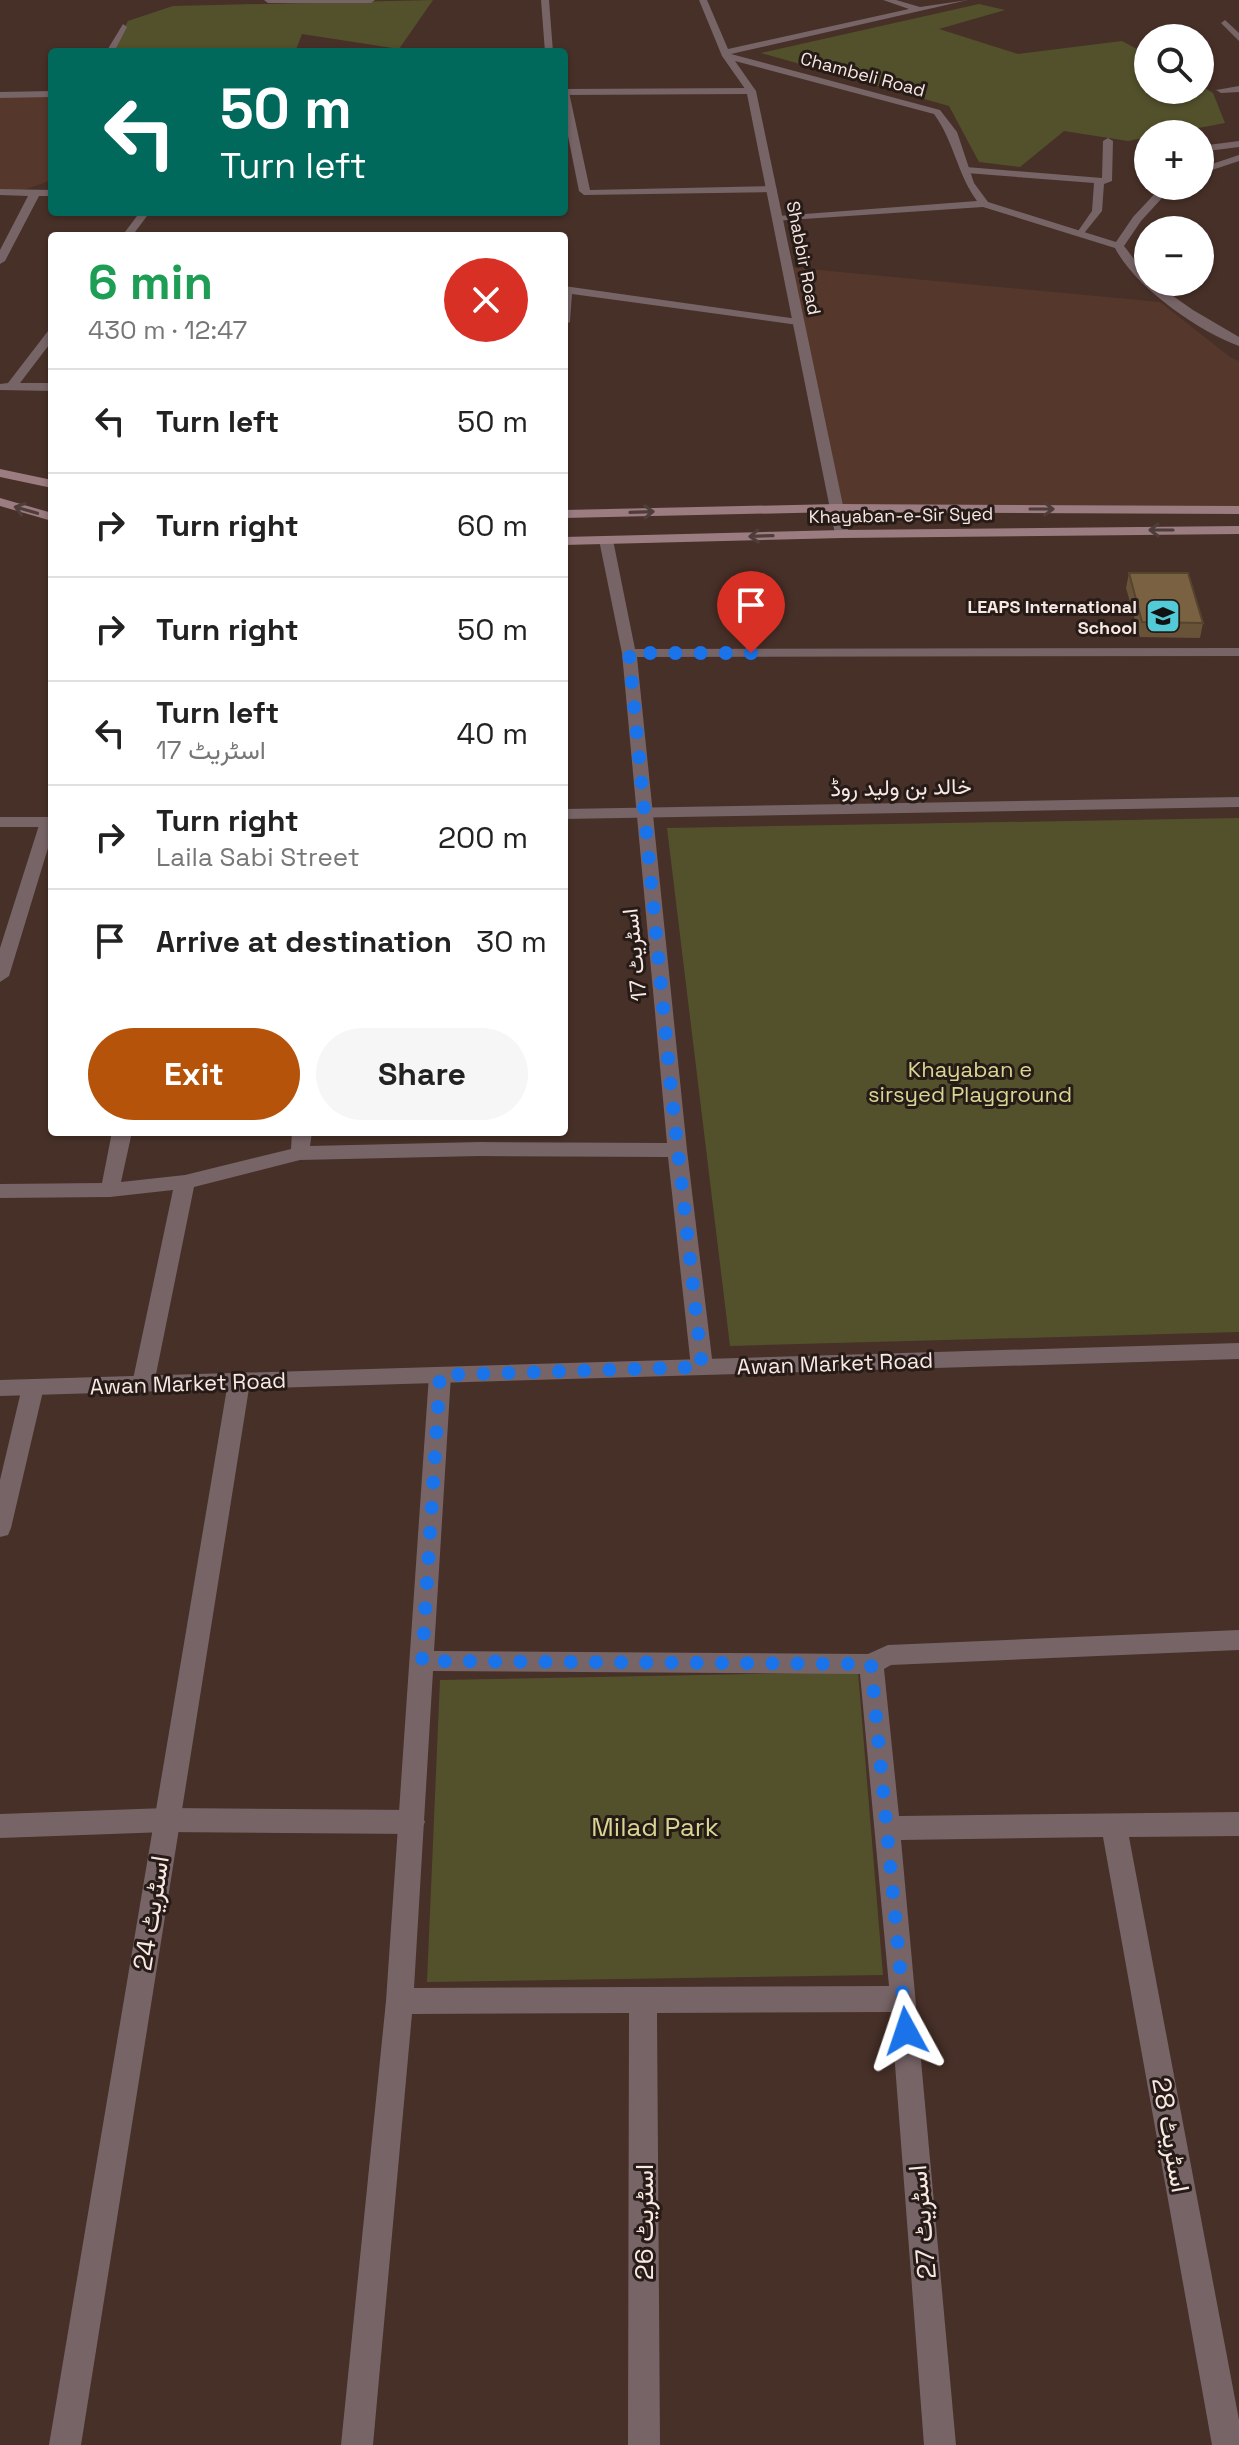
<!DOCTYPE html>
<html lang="en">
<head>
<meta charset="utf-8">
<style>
  :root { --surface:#fff; --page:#f6f6f6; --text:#222; --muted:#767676; --line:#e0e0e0; --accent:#b45309 }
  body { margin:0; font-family:"Space Grotesk",Vazirmatn,sans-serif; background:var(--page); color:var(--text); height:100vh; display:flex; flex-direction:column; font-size:30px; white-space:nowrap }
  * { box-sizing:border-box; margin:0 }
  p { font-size:26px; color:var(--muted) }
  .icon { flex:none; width:44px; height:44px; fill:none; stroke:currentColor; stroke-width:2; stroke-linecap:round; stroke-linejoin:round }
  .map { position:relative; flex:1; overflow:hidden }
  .details { position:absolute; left:48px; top:232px; width:520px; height:904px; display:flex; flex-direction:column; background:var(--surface); border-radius:8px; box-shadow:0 2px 6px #0004 }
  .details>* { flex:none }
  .hud { position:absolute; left:48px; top:48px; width:520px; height:168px; border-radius:8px; box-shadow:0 2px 6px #0004; background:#00695c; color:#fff; overflow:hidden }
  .buttons { position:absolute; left:1134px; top:24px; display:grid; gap:16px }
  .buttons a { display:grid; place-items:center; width:80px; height:80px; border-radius:50%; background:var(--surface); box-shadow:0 2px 6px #0004; font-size:40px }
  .pin { position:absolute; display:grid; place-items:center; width:68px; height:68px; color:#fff; margin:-82px -34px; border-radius:50% 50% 50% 0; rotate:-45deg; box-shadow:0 0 8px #0007 }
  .pin .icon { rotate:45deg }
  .me { position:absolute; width:88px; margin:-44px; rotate:355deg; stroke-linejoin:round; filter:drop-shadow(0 0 6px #0008) }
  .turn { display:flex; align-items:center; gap:28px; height:168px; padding:0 40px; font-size:36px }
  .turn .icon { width:104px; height:104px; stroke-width:2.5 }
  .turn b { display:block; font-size:56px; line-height:68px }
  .round { display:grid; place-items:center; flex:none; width:84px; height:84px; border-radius:42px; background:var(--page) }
  .head { display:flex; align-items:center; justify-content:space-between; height:136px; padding:0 40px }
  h1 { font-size:48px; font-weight:600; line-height:60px; color:#1e9e55 }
  .action { display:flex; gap:16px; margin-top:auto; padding:16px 40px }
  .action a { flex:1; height:92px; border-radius:48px; background:var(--accent); color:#fff; font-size:32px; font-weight:600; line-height:92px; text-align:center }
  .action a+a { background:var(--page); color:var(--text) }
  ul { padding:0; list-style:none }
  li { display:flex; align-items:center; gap:24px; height:104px; padding:0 40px; border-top:2px solid var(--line) }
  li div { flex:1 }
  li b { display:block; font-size:30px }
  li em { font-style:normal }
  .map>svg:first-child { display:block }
  .built { fill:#55372c }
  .green { fill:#53512c }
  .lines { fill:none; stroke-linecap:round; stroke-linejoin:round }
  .service { fill:#776467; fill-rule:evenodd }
  .minor { fill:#776467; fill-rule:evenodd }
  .tertiary { fill:#776467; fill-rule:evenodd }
  .secondary { fill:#9b7c81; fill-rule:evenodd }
  .wall { fill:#685338 }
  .building { fill:#796141; stroke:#55442e; stroke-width:2 }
  .oneway { stroke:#4f3d3c }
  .route { stroke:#1a73e8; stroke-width:14; stroke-dasharray:0 25.2 }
  .labels { text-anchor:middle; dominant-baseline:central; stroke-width:6; stroke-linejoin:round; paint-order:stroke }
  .far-street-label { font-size:18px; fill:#f8e8e3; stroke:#261b17 }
  .far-poi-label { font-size:18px; font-weight:bold; fill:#f8e8e3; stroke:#261b17; text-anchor:end }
  .street-label { font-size:22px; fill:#f8e8e3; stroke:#261b17 }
  .park-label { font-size:22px; fill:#d9d693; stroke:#261b17 }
  .near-park-label { font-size:26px; fill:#d9d693; stroke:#261b17 }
  .near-street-label { font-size:26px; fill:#f8e8e3; stroke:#261b17 }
</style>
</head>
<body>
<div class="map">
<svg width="1239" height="2445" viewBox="0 0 1239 2445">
  <rect width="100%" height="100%" fill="#473028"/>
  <path class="built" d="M52,94V180L18,192H0V95Z
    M787,267L1160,302L1230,357L1239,361V510L836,508Z"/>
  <path class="green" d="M433,0L399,49L302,34L295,52H111L128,21L173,6Z
    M979,4L1005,10L939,29L1018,54L1122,41L1148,55V90H1200V85L1213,93L1225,123L1166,134H1148V137L1128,141L1064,131L1020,167L979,162L949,106L761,53Z
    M1239,818V1332L730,1346L667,828Z
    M858,1672L883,1975L427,1982L440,1680Z"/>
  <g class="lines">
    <path class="service" d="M1108,138L1113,141L1112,181L1104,184L1102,211L1081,237L1076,234L1092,211L1094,183L966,173L961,170L966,167L1102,178L1103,141Z
      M1239,141V147L1200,152V146Z
      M166,1808L412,1810L421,1814L425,1822L421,1830L412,1834L166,1832L0,1838V1814Z"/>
    <path class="minor" d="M264,0H375L371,3H268Z
      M541,0H549L553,52H545Z
      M699,0H707L728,49L909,9L883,0H896L920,7L968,0L731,54L940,110L957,132L974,183L988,202L1116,242L1133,217L1162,186H1173L1141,221L1124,246L1148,277V282H1153L1193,310L1239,337V346C1198,331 1135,287 1115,248L983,207L774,221L773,219L778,216L977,201C957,174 954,141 934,114L735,61L756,91L748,93L722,56Z
      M1225,20L1239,33V41L1221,23Z
      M123,24L127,27L114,52H106Z
      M1239,86V92L1221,93L1216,90Z
      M564,89L569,92L590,190L772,186L777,189L772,192L584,195L579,191L564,116Z
      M1239,155V161L1200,174V168Z
      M0,189L52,190V196H39L5,261L0,264V250L28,196L0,195Z
      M140,212H150L132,236H122Z
      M564,286L798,319L804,322L798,325L572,294L570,322L564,325Z
      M52,330V341L20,383H52V391L0,390V384L8,383L48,331Z
      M601,537L613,540L635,649L1239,648V656L637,657L687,1150L713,1367L710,1373H694L691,1367L668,1157L479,1156L300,1160L194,1187L154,1384L151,1390H135L132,1384L173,1190L110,1197L0,1198V1184L102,1183L112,1132H132L121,1182L185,1175L291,1149L292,1132H312L310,1146L479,1142L667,1143L622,653L599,540Z
      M52,818V835L9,976L0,982V948L40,822L42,819Z
      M440,1367L448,1369L451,1375L434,1651L868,1654L888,1645L1239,1630V1650L891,1665L884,1669L899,1816L1239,1812V1836L1129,1837L1239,2420V2445H1212L1103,1837L901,1840L956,2445H924L891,2012L657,2013L660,2445H628L629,2013L412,2014L373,2445H341L386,2001L429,1375L432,1369ZM433,1671L860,1674L889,1986L414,1988Z
      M239,1374L247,1376L250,1382L81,2445H49L228,1382L231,1376Z
      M33,1379L41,1381L44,1387L11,1528L8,1535L0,1537V1480L22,1387L25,1381Z"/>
    <path class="tertiary" d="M751,88L756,91L849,534L842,538L835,534L747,94L564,95V89Z
      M52,91V97L0,98V92Z
      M1239,797V807L564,819V809Z
      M0,817H52V827H0Z
      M1239,1343V1359L0,1396V1380Z"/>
    <path class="secondary" d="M0,469L52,480V488L0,477Z
      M0,498L52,513V521L0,506Z
      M836,504L1239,506V514L836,512L564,518V510Z
      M1239,526V534L842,538L564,545V537L842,530Z"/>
  </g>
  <path class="wall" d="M1129,573L1203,623L1200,638L1140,637L1126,588Z"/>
  <path class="building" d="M1129,573H1188L1203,623L1142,622Z"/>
  <defs><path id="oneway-shaft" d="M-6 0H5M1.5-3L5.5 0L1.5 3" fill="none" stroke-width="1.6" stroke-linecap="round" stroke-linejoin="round" transform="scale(2)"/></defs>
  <g class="oneway">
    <use href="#oneway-shaft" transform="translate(1042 509)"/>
    <use href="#oneway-shaft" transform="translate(26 510) rotate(-164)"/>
    <use href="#oneway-shaft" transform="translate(642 512) rotate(-2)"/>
    <use href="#oneway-shaft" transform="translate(1161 530) rotate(-180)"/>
    <use href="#oneway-shaft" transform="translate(761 536) rotate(178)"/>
  </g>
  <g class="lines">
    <path class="route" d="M751,653H629L671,1089L702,1367L440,1375L422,1661L871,1664L906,2031"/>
  </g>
  <defs>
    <g id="school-square" transform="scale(1.8)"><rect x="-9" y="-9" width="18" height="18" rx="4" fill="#52cbd7" stroke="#261b17"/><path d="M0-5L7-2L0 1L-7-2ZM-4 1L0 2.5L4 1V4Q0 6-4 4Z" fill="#111"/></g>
  </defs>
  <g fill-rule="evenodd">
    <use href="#school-square" x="1163" y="616"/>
  </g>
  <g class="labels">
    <g class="far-street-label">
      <text transform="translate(863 74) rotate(15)">Chambeli Road</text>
      <text transform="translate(804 258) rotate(79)">Shabbir Road</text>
      <text transform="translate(901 515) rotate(-1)">Khayaban-e-Sir Syed</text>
    </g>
    <g class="far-poi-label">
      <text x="1137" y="606">LEAPS International<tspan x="1137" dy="21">School</tspan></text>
    </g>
    <g class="street-label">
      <text transform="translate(901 787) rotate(-1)">خالد بن ولید روڈ</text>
      <text transform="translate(634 955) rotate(-96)">اسٹریٹ 17</text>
      <text transform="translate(835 1363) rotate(-2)">Awan Market Road</text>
      <text transform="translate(188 1383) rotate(-2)">Awan Market Road</text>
    </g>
    <g class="park-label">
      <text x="970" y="1069">Khayaban e<tspan x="970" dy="25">sirsyed Playground</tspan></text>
    </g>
    <g class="near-park-label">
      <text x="655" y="1827">Milad Park</text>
    </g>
    <g class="near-street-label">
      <text transform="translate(151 1913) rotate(-81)">اسٹریٹ 24</text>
      <text transform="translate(1171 2135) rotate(80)">اسٹریٹ 28</text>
      <text transform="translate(644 2222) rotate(-90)">اسٹریٹ 26</text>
      <text transform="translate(922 2222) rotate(-95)">اسٹریٹ 27</text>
    </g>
  </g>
</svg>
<div class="buttons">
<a><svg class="icon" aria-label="search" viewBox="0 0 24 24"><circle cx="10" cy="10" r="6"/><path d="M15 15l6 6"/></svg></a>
<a>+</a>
<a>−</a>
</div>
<div class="pin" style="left:751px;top:653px;background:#d93025"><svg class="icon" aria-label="arrive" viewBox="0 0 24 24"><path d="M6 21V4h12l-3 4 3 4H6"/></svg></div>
<svg class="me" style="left:906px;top:2031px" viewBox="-20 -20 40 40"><path d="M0-17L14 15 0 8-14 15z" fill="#1a73e8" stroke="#fff" stroke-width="4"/></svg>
<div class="hud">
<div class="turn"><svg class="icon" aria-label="left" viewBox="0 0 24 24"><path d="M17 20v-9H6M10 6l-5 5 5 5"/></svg><div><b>50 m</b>Turn left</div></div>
</div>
<section class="details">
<div class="head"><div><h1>6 min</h1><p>430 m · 12:47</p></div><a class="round" style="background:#d93025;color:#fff"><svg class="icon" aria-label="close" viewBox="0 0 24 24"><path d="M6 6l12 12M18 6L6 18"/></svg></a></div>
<ul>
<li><svg class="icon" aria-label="left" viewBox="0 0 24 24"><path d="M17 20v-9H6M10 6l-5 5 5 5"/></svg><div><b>Turn left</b></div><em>50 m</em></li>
<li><svg class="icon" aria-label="right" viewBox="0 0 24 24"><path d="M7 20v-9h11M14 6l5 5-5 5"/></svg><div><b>Turn right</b></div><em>60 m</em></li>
<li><svg class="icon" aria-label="right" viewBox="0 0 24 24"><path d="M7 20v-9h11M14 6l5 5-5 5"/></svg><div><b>Turn right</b></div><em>50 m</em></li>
<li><svg class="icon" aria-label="left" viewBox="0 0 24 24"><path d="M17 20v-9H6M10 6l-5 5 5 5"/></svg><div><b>Turn left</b><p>اسٹریٹ 17</p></div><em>40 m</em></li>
<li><svg class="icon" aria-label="right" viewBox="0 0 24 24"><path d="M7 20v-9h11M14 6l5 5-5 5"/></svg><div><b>Turn right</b><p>Laila Sabi Street</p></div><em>200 m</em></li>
<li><svg class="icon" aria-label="arrive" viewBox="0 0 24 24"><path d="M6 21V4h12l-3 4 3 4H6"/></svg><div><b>Arrive at destination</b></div><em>30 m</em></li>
</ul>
<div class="action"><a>Exit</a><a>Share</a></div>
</section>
</div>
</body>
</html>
